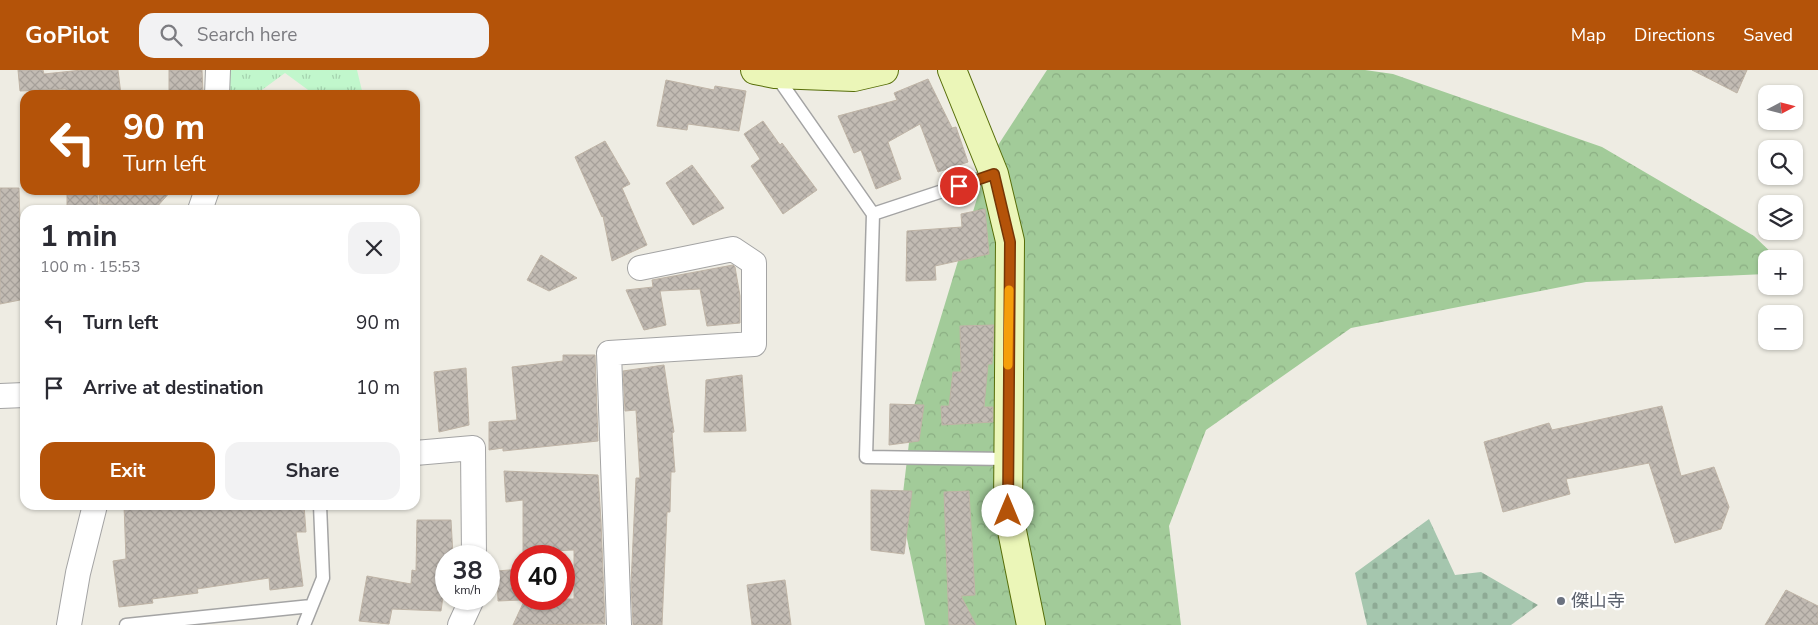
<!DOCTYPE html>
<html lang="en">
<head>
<meta charset="utf-8">
<style>
  :root { --surface:#fff; --page:#f2f2f3; --text:#2b2b33; --muted:#7c7c81; --accent:#b45309 }
  body { margin:0; font-family:"Nunito Sans","Noto Sans JP",sans-serif; background:var(--page); color:var(--text); height:100vh; display:flex; flex-direction:column; font-size:19px; white-space:nowrap }
  * { box-sizing:border-box; margin:0 }
  p { font-size:16px; color:var(--muted) }
  .icon { flex:none; width:28px; height:28px; fill:none; stroke:currentColor; stroke-width:2; stroke-linecap:round; stroke-linejoin:round }
  .map { position:relative; flex:1; overflow:hidden }
  .details { position:absolute; left:20px; top:135px; width:400px; height:305px; display:flex; flex-direction:column; background:var(--surface); border-radius:15px; box-shadow:0 1px 4px #0004 }
  .details>* { flex:none }
  .banner { position:absolute; left:20px; top:20px; width:400px; height:105px; border-radius:15px; box-shadow:0 1px 4px #0004; background:#b45309; color:#fff; overflow:hidden }
  .needle { width:32px; rotate:83deg }
  .fabs { position:absolute; left:1758px; top:15px; display:grid; gap:10px }
  .fabs a { display:grid; place-items:center; width:45px; height:45px; border-radius:10px; background:var(--surface); box-shadow:0 1px 4px #0004; font-size:25px }
  .speed { position:absolute; left:435px; top:475px; display:flex; gap:10px; font-size:25px; font-weight:700; text-align:center }
  .speed>* { display:grid; place-content:center; width:65px; height:65px; border-radius:50%; background:var(--surface); box-shadow:0 1px 4px #0004; line-height:1 }
  .speed small { font-size:12px; font-weight:400 }
  .speed .limit { border:8px solid #d22; background:#fff; color:#111 }
  .pin { position:absolute; display:grid; place-items:center; width:42px; height:42px; color:#fff; margin:-21px; border:2px solid #fff; border-radius:50%; box-shadow:0 1px 5px #0007 }
  .me { position:absolute; width:55px; margin:-28px; rotate:0deg; stroke-linejoin:round; filter:drop-shadow(0 0 4px #0008) }
  .turn { display:flex; align-items:center; gap:18px; height:105px; padding:0 20px; font-size:22px }
  .turn .icon { width:65px; height:65px; stroke-width:2.5 }
  .turn b { display:block; font-size:35px; line-height:42px }
  .round { display:grid; place-items:center; flex:none; width:52px; height:52px; border-radius:15px; background:var(--page) }
  .summary { display:flex; align-items:center; justify-content:space-between; height:85px; padding:0 20px }
  h1 { font-size:30px; font-weight:700; line-height:38px }
  .action { display:flex; gap:10px; margin-top:auto; padding:10px 20px }
  .action a { flex:1; height:58px; border-radius:15px; background:var(--accent); color:#fff; font-size:20px; font-weight:700; line-height:58px; text-align:center }
  .action a+a { background:var(--page); color:var(--text) }
  ul { padding:0; list-style:none }
  li { display:flex; align-items:center; gap:15px; height:65px; padding:0 20px }
  li div { flex:1 }
  li b { display:block; font-size:19px }
  li em { font-style:normal }
  header { display:flex; align-items:center; gap:30px; box-sizing:border-box; height:70px; padding:0 25px; background:var(--accent); color:#fff }
  header strong { font-size:24px }
  nav { display:flex; gap:28px; margin-inline-start:auto; font-size:18px }
  .search { width:350px; height:45px; background:var(--page); display:flex; align-items:center; gap:12px; box-sizing:border-box; padding:0 18px; border-radius:15px; color:var(--muted); font-size:19px }
  .map>svg:first-child { display:block }
  .forest { fill:url(#forest-crowns) }
  .cemetery { fill:url(#cemetery-stones) }
  .park { fill:url(#park-tufts) }
  .building { fill:url(#building-cross-hatch); stroke:#bfb4a6 }
  .lines { fill:none; stroke-linecap:round; stroke-linejoin:round }
  .lane-casing { stroke:#a4a4a4; stroke-width:15 }
  .street-casing { stroke:#a4a4a4; stroke-width:26 }
  .secondary-casing { stroke:#576e09; stroke-width:30 }
  .lane { stroke:#fff; stroke-width:12 }
  .street { stroke:#fff; stroke-width:24 }
  .secondary { stroke:#ebf6b8; stroke-width:28 }
  .route-casing { stroke:#753606; stroke-width:12 }
  .route { stroke:#b45309; stroke-width:9 }
  .slow { stroke:#f59e0b; stroke-width:9 }
  .worship-dot { fill:#6b7280; stroke:#fff; stroke-width:2 }
  .labels { text-anchor:middle; dominant-baseline:central; stroke-width:4.5; stroke-linejoin:round; paint-order:stroke }
  .worship-label { font-size:18px; fill:#5b616d; stroke:#fff; text-anchor:start }
</style>
</head>
<body>
<header>
<strong>GoPilot</strong>
<div class="search"><svg class="icon" aria-label="search" viewBox="0 0 24 24"><circle cx="10" cy="10" r="6"/><path d="M15 15l6 6"/></svg>Search here</div>
<nav><a>Map</a><a>Directions</a><a>Saved</a></nav>
</header>
<div class="map">
<svg width="1818" height="555" viewBox="0 0 1818 555">
  <defs>
    <pattern id="forest-crowns" width="20" height="18" patternUnits="userSpaceOnUse" patternTransform="scale(1.25)"><rect width="20" height="18" fill="#a2cb99"/><path d="M2 6a3 3 0 1 1 6 0M12 15a3 3 0 1 1 6 0" fill="none" stroke="#8bae83"/></pattern>
    <pattern id="cemetery-stones" width="16" height="16" patternUnits="userSpaceOnUse" patternTransform="scale(1.25)"><rect width="16" height="16" fill="#a5c6ae"/><path d="M2 7V4a2 2 0 0 1 4 0v3zM10 15v-3a2 2 0 0 1 4 0v3z" fill="#8eaa95"/></pattern>
    <pattern id="park-tufts" width="24" height="20" patternUnits="userSpaceOnUse" patternTransform="scale(1.25)"><rect width="24" height="20" fill="#c1f7cc"/><path d="M3 7l-1-3M5 7V3M7 7l1-3M15 17l-1-3M17 17v-4M19 17l1-3" fill="none" stroke="#a5d3af"/></pattern>
    <pattern id="building-cross-hatch" width="8" height="8" patternUnits="userSpaceOnUse" patternTransform="scale(1.25)"><rect width="8" height="8" fill="#c2bbb3"/><path d="M0 0l8 8M0 8l8-8" fill="none" stroke="#a6a09a"/></pattern>
  </defs>
  <rect width="100%" height="100%" fill="#eeece3"/>
  <path class="forest" d="M1047,0H1365L1393,4L1602,77L1754,166L1778,189H1766V204L1586,212L1351,258L1206,360L1169,456L1181,555H925L901,440L913,339L989,89Z"/>
  <path class="cemetery" d="M1429,449L1455,505L1481,502L1538,535L1511,555H1367L1355,503Z"/>
  <path class="park" d="M218,0H357L363,25H315L285,3L255,25H217Z"/>
  <path class="building" d="M18,0H43L44,4L82,0H118L121,25H66V19L20,21Z
    M169,0H202L203,23L169,24Z
    M1692,0H1747L1737,23Z
    M928,9L952,58L956,57L968,92L938,102L920,54L888,72L901,109L876,119L861,80L854,83L838,46L897,30L894,23Z
    M666,10L714,20L715,16L746,21L739,61L688,54L687,60L657,56Z
    M763,51L780,75L782,73L817,120L783,144L751,96L760,89L744,64Z
    M605,71L630,114L622,118L647,175L612,191L603,146L602,147L575,87Z
    M692,95L724,138L693,155L666,113Z
    M0,118H19L21,187L25,186V229L0,234Z
    M67,120H98V140H67Z
    M100,120H172L155,139L99,134Z
    M985,139L989,184L935,196L936,210L906,211L907,161L962,157L961,144Z
    M541,185L577,208L549,221L527,210Z
    M733,195L735,197L740,226V253L707,256L700,219L660,221L666,255L644,260L626,220L653,217L652,210Z
    M994,255L992,294H988L984,337H993V352L942,355L941,336H949L953,302H961L960,256Z
    M563,285H595L598,371L503,381V378L489,380V352L517,350L512,297L563,291Z
    M664,295L674,362L672,363L675,402H671L670,442H667L662,555H633L631,514L636,408H640L636,340L625,341L623,301Z
    M466,298L469,355L439,362L434,302Z
    M742,305L746,361L704,362L706,310Z
    M890,334L924,335L919,371L889,375Z
    M1662,336L1681,406L1714,397L1729,437L1721,459L1675,473L1649,393L1566,409L1570,424L1503,442L1484,372L1549,353L1552,360Z
    M504,401L598,405L601,451L605,554L513,555L525,529H574V480L523,482V430L506,432Z
    M871,420L912,421L904,484L871,480Z
    M969,421L975,525L961,526L976,555H949L944,422Z
    M124,435H304L306,462H296L303,516L270,520L269,508L197,519L198,523L152,529L153,533L119,537L113,491L126,489Z
    M417,450H451L453,486H446V505L441,541L392,539L389,554L359,551L367,506L411,514L412,500L416,501Z
    M521,499V530L498,531L497,501Z
    M785,510L791,555H752L747,515Z
    M1786,520L1818,536V555H1765Z"/>
  <g class="lines">
    <g class="lane-casing">
      <path id="lane" d="M775,4L873,144L866,387L1008,389
        M873,144L994,104
        M126,555L311,536
        M304,555L323,508L320,435"/>
    </g>
    <g class="street-casing">
      <path id="street" d="M217,25L218,0
        M200,140L207,120
        M0,326L25,325
        M415,383L473,378L474,486
        M69,555L78,503L95,435
        M460,555L472,529
        M619,555L609,283L754,274V193L733,179L640,198"/>
    </g>
    <g class="secondary-casing">
      <path id="secondary" d="M755,0L775,4L854,7L884,0
        M952,0L994,104L1010,171L1008,441L1031,555"/>
    </g>
    <use href="#lane" class="lane"/>
    <use href="#street" class="street"/>
    <use href="#secondary" class="secondary"/>
  </g>
  <g class="lines">
    <g class="route-casing">
      <path id="route" d="M959,116L994,104L1010,172L1008,441"/>
    </g>
    <use href="#route" class="route"/>
    <path class="slow" d="M1008,295L1009,220"/>
  </g>
  <circle class="worship-dot" cx="1561" cy="531" r="5"/>
  <g class="labels">
    <g class="worship-label">
      <text x="1571" y="531">傑山寺</text>
    </g>
  </g>
</svg>
<div class="fabs">
<a><svg class="needle" viewBox="-14 -14 28 28"><path d="M0-13l5 13h-10z" fill="#e53935"/><path d="M0 13l5-13h-10z" fill="#7c7c81"/></svg></a>
<a><svg class="icon" aria-label="search" viewBox="0 0 24 24"><circle cx="10" cy="10" r="6"/><path d="M15 15l6 6"/></svg></a>
<a><svg class="icon" aria-label="layers" viewBox="0 0 24 24"><path d="M12 4l9 5-9 5-9-5zM3 14l9 5 9-5"/></svg></a>
<a>+</a>
<a>−</a>
</div>
<div class="speed"><div>38<small>km/h</small></div><div class="limit">40</div></div>
<div class="pin" style="left:959px;top:116px;background:#d93025"><svg class="icon" aria-label="arrive" viewBox="0 0 24 24"><path d="M6 21V4h12l-3 4 3 4H6"/></svg></div>
<svg class="me" style="left:1008px;top:441px" viewBox="-20 -20 40 40"><circle r="19" fill="#fff"/><path d="M0-13L10 11 0 6-10 11z" fill="#b45309"/></svg>
<div class="banner">
<div class="turn"><svg class="icon" aria-label="left" viewBox="0 0 24 24"><path d="M17 20v-9H6M10 6l-5 5 5 5"/></svg><div><b>90 m</b>Turn left</div></div>
</div>
<section class="details">
<div class="summary"><div><h1>1 min</h1><p>100 m · 15:53</p></div><a class="round"><svg class="icon" aria-label="close" viewBox="0 0 24 24"><path d="M6 6l12 12M18 6L6 18"/></svg></a></div>
<ul>
<li><svg class="icon" aria-label="left" viewBox="0 0 24 24"><path d="M17 20v-9H6M10 6l-5 5 5 5"/></svg><div><b>Turn left</b></div><em>90 m</em></li>
<li><svg class="icon" aria-label="arrive" viewBox="0 0 24 24"><path d="M6 21V4h12l-3 4 3 4H6"/></svg><div><b>Arrive at destination</b></div><em>10 m</em></li>
</ul>
<div class="action"><a>Exit</a><a>Share</a></div>
</section>
</div>
</body>
</html>
